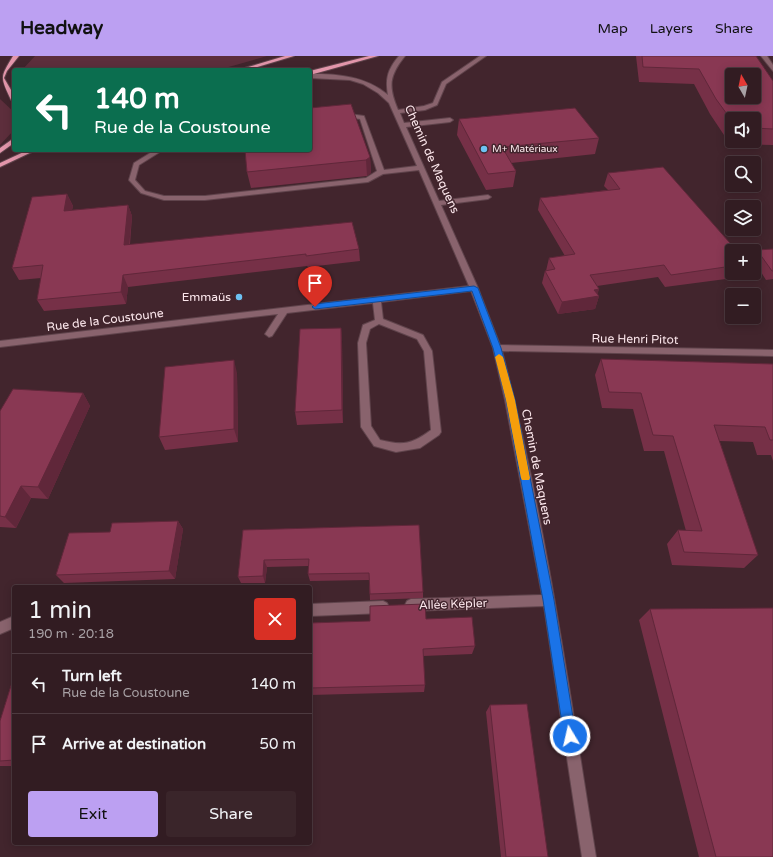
<!DOCTYPE html>
<html lang="en">
<head>
<meta charset="utf-8">
<style>
  :root { --surface:#321c22; --page:#3a252a; --text:#f1f3f6; --muted:#a8a1a5; --line:#4d3a40; --accent:#bca0f2 }
  body { margin:0; font-family:"Varela Round",sans-serif; background:var(--page); color:var(--text); height:100vh; display:flex; flex-direction:column; font-size:15px; white-space:nowrap }
  * { box-sizing:border-box; margin:0 }
  p { font-size:13px; color:var(--muted) }
  .icon { flex:none; width:22px; height:22px; fill:none; stroke:currentColor; stroke-width:2; stroke-linecap:round; stroke-linejoin:round }
  .map { position:relative; flex:1; overflow:hidden }
  .side { position:absolute; left:12px; top:529px; width:300px; height:260px; display:flex; flex-direction:column; background:var(--surface); border-radius:4px; box-shadow:0 2px 10px #0003,0 0 0 1px var(--line) }
  .side>* { flex:none }
  .hud { position:absolute; left:12px; top:12px; width:300px; height:84px; border-radius:4px; box-shadow:0 2px 10px #0003,0 0 0 1px var(--line); background:#0b6e4f; color:#fff; overflow:hidden }
  .needle { width:26px; rotate:351deg }
  .tools { position:absolute; left:725px; top:12px; display:grid; gap:8px }
  .tools a { display:grid; place-items:center; width:36px; height:36px; border-radius:4px; background:var(--surface); box-shadow:0 2px 10px #0003,0 0 0 1px var(--line); font-size:20px }
  .pin { position:absolute; display:grid; place-items:center; width:34px; height:34px; color:#fff; margin:-41px -17px; border-radius:50% 50% 50% 0; rotate:-45deg; box-shadow:0 0 4px #0007 }
  .pin .icon { rotate:45deg }
  .me { position:absolute; width:44px; margin:-22px; rotate:351deg; stroke-linejoin:round; filter:drop-shadow(0 0 3px #0008) }
  .turn { display:flex; align-items:center; gap:14px; height:84px; padding:0 16px; font-size:18px }
  .turn .icon { width:52px; height:52px; stroke-width:2.5 }
  .turn b { display:block; font-size:28px; line-height:34px }
  .round { display:grid; place-items:center; flex:none; width:42px; height:42px; border-radius:4px; background:var(--page) }
  .headline { display:flex; align-items:center; justify-content:space-between; height:68px; padding:0 16px }
  h1 { font-size:24px; font-weight:600; line-height:30px }
  .action { display:flex; gap:8px; margin-top:auto; padding:8px 16px }
  .action a { flex:1; height:46px; border-radius:4px; background:var(--accent); color:#111; font-size:16px; font-weight:600; line-height:46px; text-align:center }
  .action a+a { background:var(--page); color:var(--text) }
  ul { padding:0; list-style:none }
  li { display:flex; align-items:center; gap:12px; height:60px; padding:0 16px; border-top:1px solid var(--line) }
  li div { flex:1 }
  li b { display:block; font-size:15px }
  li em { font-style:normal }
  header { display:flex; align-items:center; gap:24px; box-sizing:border-box; height:56px; padding:0 20px; background:var(--accent); color:#111 }
  header strong { font-size:19px }
  nav { display:flex; gap:22px; margin-inline-start:auto; font-size:14px }
  .map>svg:first-child { display:block }
  .green { fill:#5d2e3c }
  .lines { fill:none; stroke-linecap:round; stroke-linejoin:round }
  .minor-casing { stroke:#60444c; stroke-width:2 }
  .major-casing { stroke:#60444c; stroke-width:2 }
  .minor { fill:#89636d; fill-rule:evenodd }
  .major { fill:#e396ab; fill-rule:evenodd }
  .wall { fill:#763047; fill-rule:evenodd }
  .shaded-wall { fill:#60273a }
  .building { fill:#893853; stroke:#60273a; fill-rule:evenodd }
  .route { fill:#1a73e8; stroke:#114b97 }
  .slow { fill:#f59e0b }
  .poi-dot { fill:#6dc2f3; stroke:#42252d; stroke-width:1.5 }
  .labels { text-anchor:middle; dominant-baseline:central; stroke-width:3; stroke-linejoin:round; paint-order:stroke }
  .far-poi-label { font-size:10px; fill:#fce7ec; stroke:#42252d; text-anchor:start }
  .street-label { font-size:12px; fill:#fce7ec; stroke:#42252d }
  .poi-label { font-size:12px; fill:#fce7ec; stroke:#42252d; text-anchor:end }
</style>
</head>
<body>
<header>
<strong>Headway</strong>
<nav><a>Map</a><a>Layers</a><a>Share</a></nav>
</header>
<div class="map">
<svg width="773" height="801" viewBox="0 0 773 801">
  <rect width="100%" height="100%" fill="#42252d"/>
  <path class="green" d="M35,0H267L218,14H22Z
    M0,43L14,56V74L0,89Z"/>
  <g class="lines">
    <g class="minor-casing">
      <path id="minor" d="M399,0H405C389,20 388,30 398,54L424,50L433,47L442,26L480,0H486L446,28L437,49L425,54L400,57L404,67L450,62L453,64L450,66L406,71L439,145L488,139L491,141L488,143L441,149L478,232L500,289L773,294V300L502,295C545,461 569,632 596,801H582L544,550L411,555L407,553L405,549L407,545L411,543L542,539L505,344L493,292L471,235L381,246L383,263L423,279L432,295L441,376L439,379L420,392L396,396L374,390L361,371L358,287L363,269L375,264L373,247L287,257L272,280L269,281L265,278L278,258L0,291V285L469,230L419,114L383,118L368,126L205,144H164L141,137L129,124L134,107L155,94H163L139,109L135,124L145,135L164,140H205L366,122L377,115L360,63L340,60V58L342,57L364,60L384,114L417,110L389,47L378,37L363,28L350,24L310,22V18C338,18 366,20 388,39C385,22 388,13 399,0ZM379,268L417,283L424,295L431,374C412,388 403,390 380,384L371,370L366,287L370,273Z
        M761,0H767L773,9V15Z
        M383,545L387,547L389,551L387,555L383,557L310,560V548Z
        M14,560V572L0,578V566Z"/>
    </g>
    <g class="major-casing">
      <path id="major" d="M13,0H19L7,15L4,22L14,39V46L11,44C0,20 0,22 13,0Z
        M285,0H294L247,14H238Z
        M369,0H378L310,19V15Z
        M14,82V87L0,97V92Z
        M28,94H36L0,111V107Z"/>
    </g>
    <use href="#minor" class="minor"/>
    <use href="#major" class="major"/>
  </g>
  <path class="wall" d="M636,0H756L773,25V89L730,88L710,58L694,28L639,26ZM732,63H754V85H732Z
    M459,63L599,82L595,98L511,107L516,115L513,131L486,134L457,79Z
    M370,101L371,117L367,120L251,132L247,116Z
    M608,117L732,195V217H743L741,221L665,231L658,221L597,230L599,233L597,238L599,240L595,253L558,258L542,227L545,215H546L549,202L565,200L538,154L540,142L608,134L604,130Z
    M67,138L73,150L72,154L128,149L132,160L130,188L359,193L360,205L308,211L307,210L128,231L126,248L44,255L37,244L41,222L19,224L12,212Z
    M773,193V223L766,224L754,205V200L757,194Z
    M341,272L342,285L343,367L297,369L295,356Z
    M601,303L773,308V405L771,399H757L753,386L719,385L758,499L744,512L672,509L667,488L678,474L686,475L664,395H644L633,353L602,352L595,319Z
    M237,317L238,386L165,394L159,381Z
    M83,337L90,350L48,443L31,442L16,472L0,471V355Z
    M178,465L183,473L175,523L64,527L56,519L110,476Z
    M419,469L423,536V542L370,544L369,524L310,525L308,518L309,510L267,511L265,527H241L238,521L243,474Z
    M650,553L773,801H699L639,564Z
    M426,563L475,590L472,598L423,600L425,629L424,636L310,639V567Z
    M14,620V710H0V665Z
    M490,649L548,801H501L486,656Z"/>
  <path class="shaded-wall" d="M370,101L371,117L367,120L366,104Z
    M67,138L73,150L69,167L64,155Z
    M128,149L132,160L128,201L124,189Z
    M123,219L128,231L126,248L121,236Z
    M599,233L597,241L599,240L595,253L558,258L562,246L594,234Z
    M341,272L342,285L343,367L342,354Z
    M234,304L237,317L238,386L234,373Z
    M83,337L90,350L48,443L38,431Z
    M21,430L31,442L16,472L5,461Z
    M178,465L183,473L175,523L169,515Z
    M264,504L267,511L265,527L263,520Z"/>
  <path class="building" d="M642,0H756L773,25V73L754,72V63H732V65L716,43L699,13L643,11ZM732,19H754V41H732Z
    M351,48L370,101L366,104L247,116L245,94H310V52Z
    M575,52L599,82L502,91L516,115L488,118L459,63Z
    M663,111L737,195H732V210L671,219L664,209L590,219L599,233L594,234L599,240L562,246L545,215L555,213L549,202L575,198L540,142L620,133L608,117Z
    M67,138L64,155L128,149L124,189L352,166L359,193L306,200V198L123,219L121,236L37,244L43,209L12,212L32,141Z
    M773,193V215H772L757,194Z
    M341,272L342,354L295,356L300,273Z
    M601,303L773,308V384H770L765,371L714,369L758,499L684,496L678,474L702,475L673,380L653,379L641,337L609,336Z
    M234,304V373L159,381L165,311Z
    M13,333L83,337L38,431L21,430L5,461L0,460V355Z
    M178,465L169,515L56,519L69,477L110,476L112,467Z
    M419,469L423,536L370,538L369,517L308,518L309,503L264,504L263,520L238,521L243,474Z
    M425,548L426,563L472,561L475,590L423,593L425,629L310,632V567L370,565V550Z
    M773,552V801H716L650,553Z
    M14,620V704L0,705V665Z
    M527,648L548,801H506L490,649Z"/>
  <path class="route" d="M474,230L478,232L501,292L515,344L554,544L576,680L575,684L570,686L566,684L564,680L543,544L506,344L493,292L472,235L315,253L312,251L315,248Z"/>
  <path class="slow" d="M499,298L503,301L515,344L530,422L529,424H522L521,422L506,344L495,301Z"/>
  <g class="poi-dot">
    <circle cx="484" cy="93" r="4"/>
    <circle cx="239" cy="241" r="4"/>
  </g>
  <g class="labels">
    <g class="far-poi-label">
      <text x="492" y="93">M+ Matériaux</text>
    </g>
    <g class="street-label">
      <text transform="translate(432 103) rotate(66)">Chemin de Maquens</text>
      <text transform="translate(105 264) rotate(-7)">Rue de la Coustoune</text>
      <text transform="translate(635 283) rotate(1)">Rue Henri Pitot</text>
      <text transform="translate(537 411) rotate(79)">Chemin de Maquens</text>
      <text transform="translate(453 548) rotate(-2)">Allée Képler</text>
    </g>
    <g class="poi-label">
      <text x="231" y="241">Emmaüs</text>
    </g>
  </g>
</svg>
<div class="tools">
<a><svg class="needle" viewBox="-14 -14 28 28"><path d="M0-13l5 13h-10z" fill="#e53935"/><path d="M0 13l5-13h-10z" fill="#a8a1a5"/></svg></a>
<a><svg class="icon" aria-label="sound" viewBox="0 0 24 24"><path d="M4 9h4l5-4v14l-5-4H4zM17 9q2 3 0 6"/></svg></a>
<a><svg class="icon" aria-label="search" viewBox="0 0 24 24"><circle cx="10" cy="10" r="6"/><path d="M15 15l6 6"/></svg></a>
<a><svg class="icon" aria-label="layers" viewBox="0 0 24 24"><path d="M12 4l9 5-9 5-9-5zM3 14l9 5 9-5"/></svg></a>
<a>+</a>
<a>−</a>
</div>
<div class="pin" style="left:315px;top:251px;background:#d93025"><svg class="icon" aria-label="arrive" viewBox="0 0 24 24"><path d="M6 21V4h12l-3 4 3 4H6"/></svg></div>
<svg class="me" style="left:570px;top:680px" viewBox="-20 -20 40 40"><circle r="17" fill="#1a73e8" stroke="#fff" stroke-width="3"/><path d="M0-11L8 9 0 5-8 9z" fill="#fff"/></svg>
<div class="hud">
<div class="turn"><svg class="icon" aria-label="left" viewBox="0 0 24 24"><path d="M17 20v-9H6M10 6l-5 5 5 5"/></svg><div><b>140 m</b>Rue de la Coustoune</div></div>
</div>
<section class="side">
<div class="headline"><div><h1>1 min</h1><p>190 m · 20:18</p></div><a class="round" style="background:#d93025;color:#fff"><svg class="icon" aria-label="close" viewBox="0 0 24 24"><path d="M6 6l12 12M18 6L6 18"/></svg></a></div>
<ul>
<li><svg class="icon" aria-label="left" viewBox="0 0 24 24"><path d="M17 20v-9H6M10 6l-5 5 5 5"/></svg><div><b>Turn left</b><p>Rue de la Coustoune</p></div><em>140 m</em></li>
<li><svg class="icon" aria-label="arrive" viewBox="0 0 24 24"><path d="M6 21V4h12l-3 4 3 4H6"/></svg><div><b>Arrive at destination</b></div><em>50 m</em></li>
</ul>
<div class="action"><a>Exit</a><a>Share</a></div>
</section>
</div>
</body>
</html>
